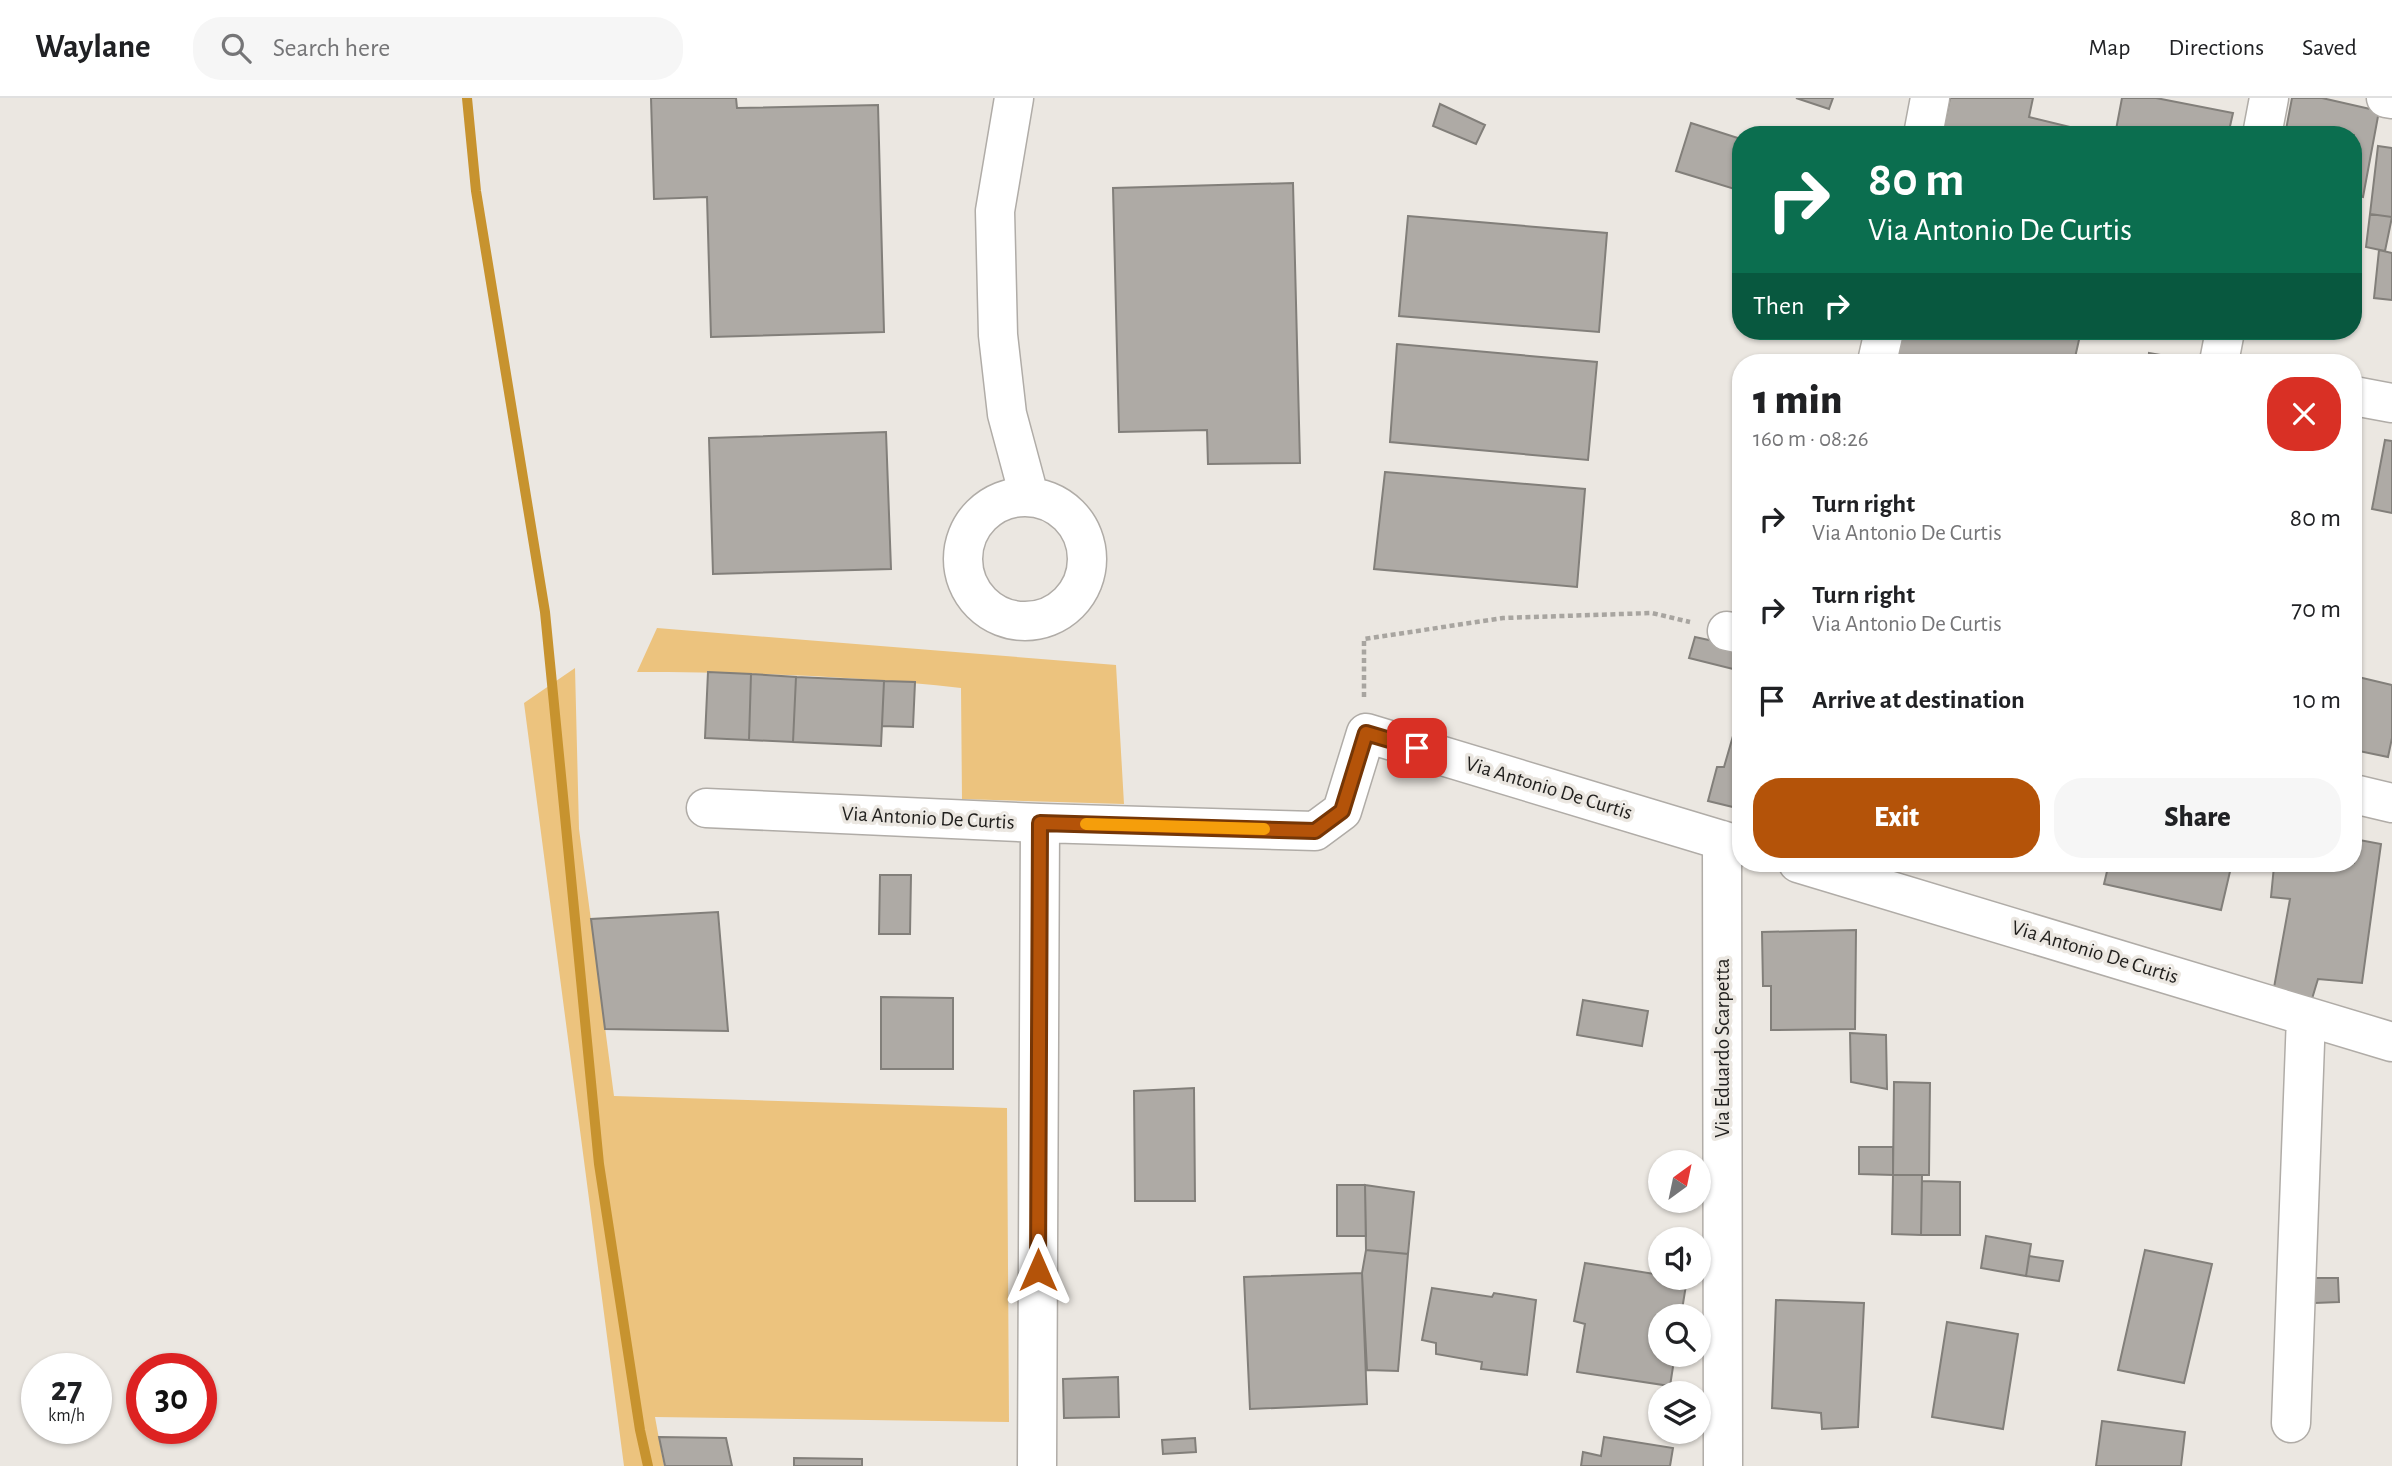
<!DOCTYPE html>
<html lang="en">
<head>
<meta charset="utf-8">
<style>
  :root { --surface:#fff; --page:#f6f6f6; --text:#202124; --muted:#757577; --line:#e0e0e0; --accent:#b45309 }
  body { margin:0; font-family:"Alegreya Sans",sans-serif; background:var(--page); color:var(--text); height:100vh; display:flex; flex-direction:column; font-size:26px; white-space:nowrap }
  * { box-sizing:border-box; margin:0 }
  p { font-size:23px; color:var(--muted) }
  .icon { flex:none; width:38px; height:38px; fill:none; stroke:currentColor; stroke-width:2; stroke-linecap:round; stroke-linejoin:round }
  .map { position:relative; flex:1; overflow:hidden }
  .details { position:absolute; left:1732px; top:256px; width:630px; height:518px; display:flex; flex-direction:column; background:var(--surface); border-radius:28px; box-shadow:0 2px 5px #0004 }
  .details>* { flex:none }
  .guide { position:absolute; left:1732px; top:28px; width:630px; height:214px; border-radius:28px; box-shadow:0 2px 5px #0004; background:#0b6e4f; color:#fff; overflow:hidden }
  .needle { width:46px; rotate:33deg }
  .tools { position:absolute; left:1648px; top:1052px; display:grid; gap:14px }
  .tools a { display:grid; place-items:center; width:63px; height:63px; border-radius:50%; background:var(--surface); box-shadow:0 2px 5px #0004; font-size:35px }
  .speed { position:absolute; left:21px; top:1255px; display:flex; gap:14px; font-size:35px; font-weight:700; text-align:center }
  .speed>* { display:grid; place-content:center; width:91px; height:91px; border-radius:50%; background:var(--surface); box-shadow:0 2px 5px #0004; line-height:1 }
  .speed small { font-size:18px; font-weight:400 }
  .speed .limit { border:10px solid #d22; background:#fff; color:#111 }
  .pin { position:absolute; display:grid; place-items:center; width:60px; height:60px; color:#fff; margin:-30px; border-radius:14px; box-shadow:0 4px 10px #0006 }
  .me { position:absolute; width:77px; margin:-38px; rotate:0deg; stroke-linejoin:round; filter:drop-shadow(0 0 5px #0008) }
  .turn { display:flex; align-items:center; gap:24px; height:147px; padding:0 21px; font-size:32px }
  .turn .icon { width:91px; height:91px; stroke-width:2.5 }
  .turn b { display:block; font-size:49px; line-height:60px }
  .then { display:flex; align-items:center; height:66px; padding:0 21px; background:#0003; gap:14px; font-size:26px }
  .round { display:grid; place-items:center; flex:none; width:74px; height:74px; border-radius:28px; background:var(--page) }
  .head { display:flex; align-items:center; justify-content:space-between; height:119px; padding:0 21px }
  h1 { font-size:42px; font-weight:800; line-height:52px }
  .primary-button { display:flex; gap:14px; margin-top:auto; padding:14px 21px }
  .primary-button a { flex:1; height:80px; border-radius:28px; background:var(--accent); color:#fff; font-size:28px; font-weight:800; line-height:80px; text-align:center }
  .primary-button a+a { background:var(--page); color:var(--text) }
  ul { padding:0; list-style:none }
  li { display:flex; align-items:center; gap:21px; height:91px; padding:0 21px }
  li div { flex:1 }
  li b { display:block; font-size:26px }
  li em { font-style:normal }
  header { display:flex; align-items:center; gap:42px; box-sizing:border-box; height:98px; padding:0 35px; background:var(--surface); border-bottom:2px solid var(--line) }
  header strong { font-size:33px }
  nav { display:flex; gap:38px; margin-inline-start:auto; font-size:24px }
  .search { width:490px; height:63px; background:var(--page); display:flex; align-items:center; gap:18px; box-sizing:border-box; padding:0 24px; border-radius:28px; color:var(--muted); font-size:26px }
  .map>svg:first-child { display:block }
  .green { fill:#ecc37e }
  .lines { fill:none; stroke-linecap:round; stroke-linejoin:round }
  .stream { stroke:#c7932f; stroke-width:10 }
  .building { fill:#aeaaa5; stroke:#827f7a; stroke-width:2 }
  .minor-casing { stroke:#b0aca7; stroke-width:41 }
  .path { stroke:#a8a5a0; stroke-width:4.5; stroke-dasharray:5 3.5; stroke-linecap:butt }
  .minor { stroke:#fff; stroke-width:38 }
  .route-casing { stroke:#753606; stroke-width:18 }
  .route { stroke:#b45309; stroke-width:12 }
  .slow { stroke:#f59e0b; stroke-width:12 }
  .labels { text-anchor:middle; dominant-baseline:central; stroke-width:7; stroke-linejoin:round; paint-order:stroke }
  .street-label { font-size:21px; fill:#201f1d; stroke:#ebe7e1 }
</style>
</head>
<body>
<header>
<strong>Waylane</strong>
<div class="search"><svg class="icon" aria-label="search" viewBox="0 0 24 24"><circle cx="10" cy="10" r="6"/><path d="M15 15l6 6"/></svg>Search here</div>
<nav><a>Map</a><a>Directions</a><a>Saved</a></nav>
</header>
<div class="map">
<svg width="2392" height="1368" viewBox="0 0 2392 1368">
  <rect width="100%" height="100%" fill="#ebe7e1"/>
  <path class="green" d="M657,530L1116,567L1124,706L962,701L961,590C854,578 744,574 637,574Z
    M575,570L579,731L614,998L1007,1010L1009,1324L655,1319L664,1368H624L524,605Z"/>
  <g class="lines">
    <path class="stream" d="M467,0L476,93L545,514L599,1066L640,1332L648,1368"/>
  </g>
  <path class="building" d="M651,0H736L737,10L878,7L884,234L711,239L707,99L654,101Z
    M1796,0H1833L1829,11Z
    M1950,0H2033L2029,19L2070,29L2068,37H1942Z
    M2122,0H2156L2233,15L2228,37H2115Z
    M2292,0H2322L2379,13L2363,99L2354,97V37H2285Z
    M1440,6L1485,27L1476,46L1433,28Z
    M1691,25L1741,41V93L1676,73Z
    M2378,48L2392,50V119L2370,116Z
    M1293,85L1300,365L1208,366L1207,332L1119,334L1113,90Z
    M2370,116L2392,119L2385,153L2366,149Z
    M1408,118L1607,135L1599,234L1399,218Z
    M2379,152L2392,155V202L2374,200Z
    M1899,233H2081L2074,264H1892Z
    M1397,246L1597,264L1588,362L1390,344Z
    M2149,255L2184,261L2183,264H2148Z
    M886,334L891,471L713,476L709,340Z
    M2385,342L2392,343V415L2372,411Z
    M1385,374L1585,391L1577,489L1374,471Z
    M1695,539L1741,549V573L1689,560Z
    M708,574L751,576L749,642L705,640Z
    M751,576L796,579L793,644L749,642Z
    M2354,578L2392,587V640L2388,659L2354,652Z
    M796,579L884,583L881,648L793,644Z
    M884,583L915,584L913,629L882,628Z
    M1733,638L1741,640V701L1737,710L1708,703L1717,669H1724Z
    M2354,741L2381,746L2362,885L2318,881L2311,904L2273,895L2290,801L2271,799L2274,768L2260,765H2354Z
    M1857,765H1895L1892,777Z
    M2109,765H2232L2221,812L2104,786Z
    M880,777H911L910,836H879Z
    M718,814L728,933L605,931L591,821Z
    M1856,832L1855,931L1771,932V888H1763L1762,834Z
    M881,899L953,900V971H881Z
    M1583,902L1648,913L1642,948L1577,937Z
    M1850,935L1886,937L1887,991L1851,984Z
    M1894,984L1930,985L1929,1077H1893Z
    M1194,990L1195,1103H1135L1134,993Z
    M1859,1049H1893V1077L1859,1076Z
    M1893,1077H1922L1921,1137L1892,1136Z
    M1922,1083L1960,1084V1137H1921Z
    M1337,1087H1365L1366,1138H1337Z
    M1365,1087L1414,1094L1408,1156L1366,1152Z
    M1986,1138L2031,1146L2026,1178L1981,1170Z
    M1366,1152L1408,1156L1398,1273L1367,1272L1362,1175Z
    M2145,1152L2212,1166L2184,1285L2118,1272Z
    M2029,1158L2063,1163L2059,1183L2026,1178Z
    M1585,1165L1661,1177V1180L1687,1181L1681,1218H1661V1256H1675L1670,1288L1577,1274L1585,1226L1574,1223Z
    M1362,1175L1367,1306L1250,1311L1244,1179Z
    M2314,1180H2338L2339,1204L2315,1205Z
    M1432,1190L1492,1199L1494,1195L1536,1202L1527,1277L1481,1271L1482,1264L1436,1256V1245L1422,1242Z
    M1776,1202L1864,1205L1858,1329L1822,1331L1821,1315L1772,1310Z
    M1947,1224L2018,1236L2003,1331L1932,1319Z
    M1118,1279L1119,1319L1064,1320L1063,1281Z
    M2102,1323L2185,1334L2181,1368H2096Z
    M659,1339L726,1340L732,1368H665Z
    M1604,1339L1673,1350L1670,1368H1581L1583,1354L1601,1358Z
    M1195,1340L1196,1354L1163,1356L1162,1342Z
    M794,1360L862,1361V1368H794Z"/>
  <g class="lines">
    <g class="minor-casing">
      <path id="minor" d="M1014,0L995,113L998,237L1007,316L1029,398
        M2386,0L2392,1
        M1923,37L1930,0
        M2262,37L2269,0
        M1877,264L1884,233
        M2219,264L2225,233
        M2354,298L2392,305
        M963 461a62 62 0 1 1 124 0a62 62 0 1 1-124 0Z
        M1727,533L1741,536
        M2354,696L2392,705
        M706,710L1040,725L1315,733L1342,713L1366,635L1741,748
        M1722,742L1723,1368
        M1798,765L2392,944
        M2291,1325L2306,918
        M1037,1368L1040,725"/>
    </g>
    <path class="path" d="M1364,599V541L1503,520L1652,515L1690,524"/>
    <use href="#minor" class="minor"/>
  </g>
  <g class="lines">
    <g class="route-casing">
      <path id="route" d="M1038,1172L1040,725L1315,733L1342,713L1366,635L1417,650"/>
    </g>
    <use href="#route" class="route"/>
    <path class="slow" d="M1086,726L1264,731"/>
  </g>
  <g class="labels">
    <g class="street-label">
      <text transform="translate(1549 690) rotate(17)">Via Antonio De Curtis</text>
      <text transform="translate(928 720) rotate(3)">Via Antonio De Curtis</text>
      <text transform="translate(2095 854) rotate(17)">Via Antonio De Curtis</text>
      <text transform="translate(1722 950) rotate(-90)">Via Eduardo Scarpetta</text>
    </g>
  </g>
</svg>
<div class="tools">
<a><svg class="needle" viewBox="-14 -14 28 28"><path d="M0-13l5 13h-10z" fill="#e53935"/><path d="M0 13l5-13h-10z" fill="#757577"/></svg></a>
<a><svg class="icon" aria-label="sound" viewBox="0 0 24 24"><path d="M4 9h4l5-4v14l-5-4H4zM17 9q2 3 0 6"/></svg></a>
<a><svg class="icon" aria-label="search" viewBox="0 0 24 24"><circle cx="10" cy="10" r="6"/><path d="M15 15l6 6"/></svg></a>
<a><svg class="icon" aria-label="layers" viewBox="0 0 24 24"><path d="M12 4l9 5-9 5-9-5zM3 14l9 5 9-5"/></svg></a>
</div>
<div class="speed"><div>27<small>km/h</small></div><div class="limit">30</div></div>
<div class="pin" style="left:1417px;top:650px;background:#d93025"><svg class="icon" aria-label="arrive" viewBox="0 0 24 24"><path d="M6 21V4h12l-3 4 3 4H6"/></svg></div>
<svg class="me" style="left:1038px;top:1172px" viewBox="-20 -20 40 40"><path d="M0-17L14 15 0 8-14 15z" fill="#b45309" stroke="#fff" stroke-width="4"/></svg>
<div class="guide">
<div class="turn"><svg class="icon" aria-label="right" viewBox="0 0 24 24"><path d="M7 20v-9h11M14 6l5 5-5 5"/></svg><div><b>80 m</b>Via Antonio De Curtis</div></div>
<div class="then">Then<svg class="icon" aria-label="right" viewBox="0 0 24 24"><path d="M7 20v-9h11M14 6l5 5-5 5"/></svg></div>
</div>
<section class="details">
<div class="head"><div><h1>1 min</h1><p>160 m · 08:26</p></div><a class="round" style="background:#d93025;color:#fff"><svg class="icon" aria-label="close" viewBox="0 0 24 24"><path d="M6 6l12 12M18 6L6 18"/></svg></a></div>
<ul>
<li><svg class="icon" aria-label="right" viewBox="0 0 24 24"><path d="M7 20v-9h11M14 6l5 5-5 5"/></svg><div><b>Turn right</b><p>Via Antonio De Curtis</p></div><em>80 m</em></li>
<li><svg class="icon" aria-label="right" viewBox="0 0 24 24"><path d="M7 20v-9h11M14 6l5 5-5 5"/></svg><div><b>Turn right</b><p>Via Antonio De Curtis</p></div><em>70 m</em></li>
<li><svg class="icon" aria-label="arrive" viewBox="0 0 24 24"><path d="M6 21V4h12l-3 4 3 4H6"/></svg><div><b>Arrive at destination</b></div><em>10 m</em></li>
</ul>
<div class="primary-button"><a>Exit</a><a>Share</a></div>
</section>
</div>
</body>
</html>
